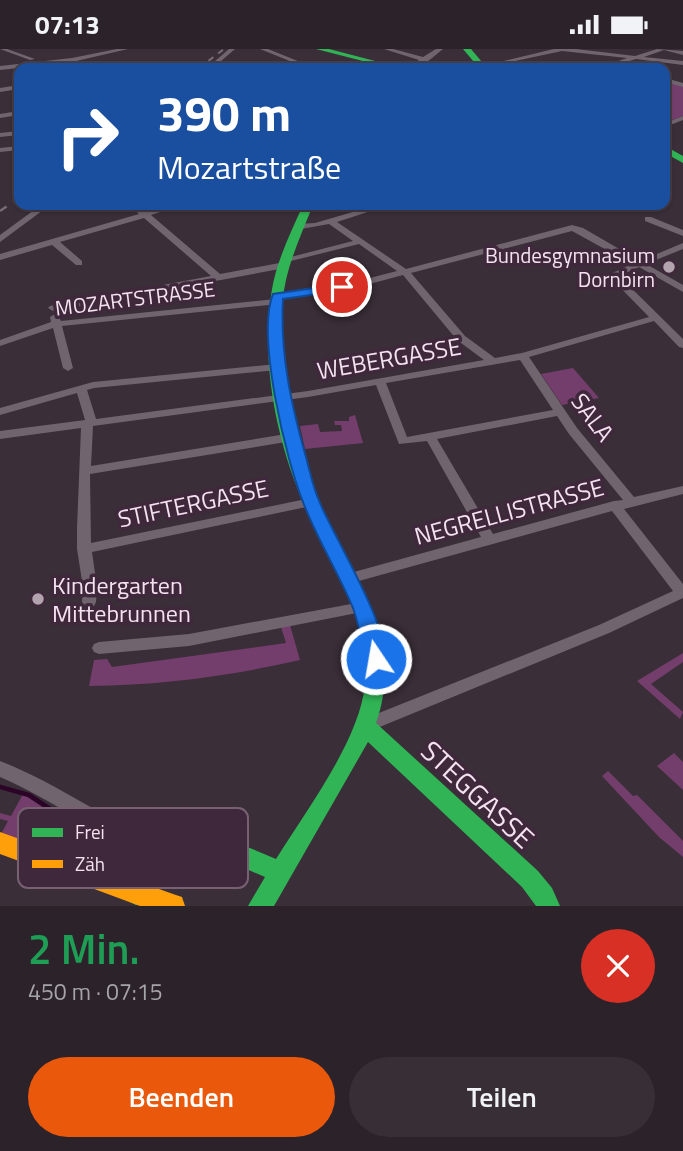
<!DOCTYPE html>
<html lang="de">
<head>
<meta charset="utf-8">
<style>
  :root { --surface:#2c222a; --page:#382f36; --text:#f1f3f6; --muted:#a6a4a8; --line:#483f47; --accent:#ea580c }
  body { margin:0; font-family:"Titillium Web",sans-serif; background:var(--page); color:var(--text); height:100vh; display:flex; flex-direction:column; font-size:26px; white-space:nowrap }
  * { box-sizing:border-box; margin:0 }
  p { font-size:23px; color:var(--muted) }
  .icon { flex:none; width:38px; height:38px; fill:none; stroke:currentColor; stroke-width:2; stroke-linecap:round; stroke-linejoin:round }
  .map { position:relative; height:857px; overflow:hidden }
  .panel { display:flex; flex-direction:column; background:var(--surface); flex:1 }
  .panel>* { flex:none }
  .banner { position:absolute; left:14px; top:14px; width:656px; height:147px; border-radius:14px; box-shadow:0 2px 5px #0004,0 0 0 2px var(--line); background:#1a4fa0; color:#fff; overflow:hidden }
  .pin { position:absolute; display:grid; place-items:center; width:60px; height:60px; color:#fff; margin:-30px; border:4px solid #fff; border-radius:50%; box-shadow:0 2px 7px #0007 }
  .me { position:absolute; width:77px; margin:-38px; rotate:348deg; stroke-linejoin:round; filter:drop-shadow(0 0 5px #0008) }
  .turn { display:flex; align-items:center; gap:24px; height:147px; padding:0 28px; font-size:32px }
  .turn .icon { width:91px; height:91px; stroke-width:2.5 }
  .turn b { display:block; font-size:49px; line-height:60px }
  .round { display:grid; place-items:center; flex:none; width:74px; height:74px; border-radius:37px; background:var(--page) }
  .headline { display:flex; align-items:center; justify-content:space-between; height:119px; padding:0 28px }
  h1 { font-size:42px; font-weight:600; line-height:52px; color:#1e9e55 }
  .button { display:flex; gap:14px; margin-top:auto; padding:14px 28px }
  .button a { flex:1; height:80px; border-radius:42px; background:var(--accent); color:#fff; font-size:28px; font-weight:600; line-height:80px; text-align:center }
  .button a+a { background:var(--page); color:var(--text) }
  .status { display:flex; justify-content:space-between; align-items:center; height:49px; padding:0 35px; background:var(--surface); direction:ltr }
  .status svg { height:19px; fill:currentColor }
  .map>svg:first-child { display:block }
  .green { fill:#743e6c }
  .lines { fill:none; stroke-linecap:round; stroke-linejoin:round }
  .stream { stroke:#2c0428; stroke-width:4.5 }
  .street { fill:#70656f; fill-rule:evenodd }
  .fast { fill:#30b455; fill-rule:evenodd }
  .slow { fill:#ff9f0a; fill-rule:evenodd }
  .rail-far1 { stroke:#766c74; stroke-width:2; stroke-dasharray:6 6; stroke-linecap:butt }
  .rail { stroke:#766c74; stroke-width:2.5; stroke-dasharray:8 8; stroke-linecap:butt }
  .route { fill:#1a73e8; stroke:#114b97; stroke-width:2 }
  .poi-dot { fill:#b2a3af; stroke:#40283c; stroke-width:2.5 }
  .labels { text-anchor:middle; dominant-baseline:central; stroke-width:7; stroke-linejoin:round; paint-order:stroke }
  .far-poi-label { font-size:21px; fill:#f3e2ef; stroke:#40283c; text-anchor:end }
  .far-street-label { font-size:21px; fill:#f3e2ef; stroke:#40283c }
  .street-label { font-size:24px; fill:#f3e2ef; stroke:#40283c }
  .poi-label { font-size:24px; fill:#f3e2ef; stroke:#40283c; text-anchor:start }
  .near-street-label { font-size:28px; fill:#f3e2ef; stroke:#40283c }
  .key { fill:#40283c; stroke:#766072; stroke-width:2 }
  .key-label { font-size:19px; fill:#f3e2ef }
</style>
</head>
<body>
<div class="status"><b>07:13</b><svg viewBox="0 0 49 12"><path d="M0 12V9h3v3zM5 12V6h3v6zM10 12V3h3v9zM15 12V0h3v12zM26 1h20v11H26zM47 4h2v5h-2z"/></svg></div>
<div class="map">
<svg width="683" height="857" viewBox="0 0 683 857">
  <rect width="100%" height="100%" fill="#3a2e38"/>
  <path class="green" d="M665,32L683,37V67L666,73Z
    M573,319L599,349L562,356L541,325Z
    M355,366L363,394L305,400L300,377L318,375L320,383L342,382L341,376H335L334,372H349V368Z
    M290,576L300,611C230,627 161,636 89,637L94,611L107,610L112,618L286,594L281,578Z
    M683,604V613L651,635L683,663L680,670L637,632Z
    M674,704L683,713V741L657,717Z
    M608,722L633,747L637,746L683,792V808L659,788L602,727Z
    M23,745L111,803L138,811L133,823L123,829L1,785L8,772L0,770V764L11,767Z"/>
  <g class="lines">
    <path class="stream" d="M0,738L29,746L112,801L133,808"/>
    <path class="street" d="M0,0H7L35,10L30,11Z
      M117,0H128L72,13L0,21V17L72,9Z
      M229,0H235L213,19H207Z
      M260,0H268L315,19H307Z
      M384,0H393L423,8L436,0H443C433,8 421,20 408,19L419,11Z
      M554,0H576L635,7L657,0L683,2V6L664,1L644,8L683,12V16L636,10L607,19H599L627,9L562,2L483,19L478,18Z
      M77,12L177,17L180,19L75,15Z
      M567,17L576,19H564Z
      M665,29L683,34V38L665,33Z
      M19,36V40L0,43V39Z
      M19,62V66L0,69V65Z
      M683,67V71L665,78V74Z
      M19,82V86L0,88V84Z
      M19,97V101L0,103V99Z
      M41,156H50L0,193V186Z
      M130,156H139L147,163L170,156H182L151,166L220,225L285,213L289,216L285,219L53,262L48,259L50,257L211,227L144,169L60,193L82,212V216H76L52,196L0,211V205L139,165Z
      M377,156H389L337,173L406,220L572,176L583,179L640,212L683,194V200L646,215L683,236V243L639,218L619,227L683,290V299L679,298L654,272L529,308L577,379L634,448L683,437V445L624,460L683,535V549L609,584L365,684L359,682L357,677L359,672L599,576L673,542L612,462L348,535L343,534L341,530L343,526L481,488L427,392L399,395L376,336L308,348L93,377L91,417L292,384L298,388L292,392L90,425L91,494L311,449L317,453L311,457L92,503L97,538L96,553L94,557L89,558L84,557L82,553L83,538L77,500V479L81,379L0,390V382L85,371L77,344L0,366V359L93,333L277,315L282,318L277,321L94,339L87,341L96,370L308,342L484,311L457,291L403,226L362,237L274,249L272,247L277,244L362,231L397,222L359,195L287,213L283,210L353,192L329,175L301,180L297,177L298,175L315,174ZM572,182L632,215L608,226L649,268L522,304L495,309L465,287L411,224ZM520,311L553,361L407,388L386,334ZM557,367L569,385L623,451L614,452L493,485L437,390Z
      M645,168H651L683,181V187L645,172Z
      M276,250L279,251V255L62,277L73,319L68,322L63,319L53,279L0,297V291L51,273L50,268L55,265L58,266L61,272Z
      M362,553L367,554L369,558L367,562L189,597L99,605L94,603L92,599L94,595L99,593L189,585Z
      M0,712C57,734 106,771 162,795L165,801L162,807L156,810C101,788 54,751 0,728Z"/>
    <path class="fast" d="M316,0H329L402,19H390Z
      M463,0H471L487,19H479Z
      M665,97L683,107V114L665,104Z
      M303,156H313C303,181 292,205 286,231C270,301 290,385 318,450C349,523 406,591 376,674L538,822L552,839L560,857H536L522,838L368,693L274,857H248L265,828L244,819L162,813L144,852L136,856L128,852L124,844L148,793L156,790L245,797L276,810C306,762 359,692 365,636C371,578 338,527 314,477C279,407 259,318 272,240C277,211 291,183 303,156Z"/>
    <path class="slow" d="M0,783L173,845L182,848L185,857H140L0,805Z"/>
    <path class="rail-far1" d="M199,19L224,0"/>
    <path class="rail" d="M0,162L19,149"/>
  </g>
  <path class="route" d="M342,235L347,236V241L283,250C280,305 291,355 306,408C310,423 313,439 320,454C332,484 396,589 383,615L376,618L369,615C361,600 360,577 353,559C338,523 317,490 303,453C286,411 256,286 273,245Z"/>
  <g class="poi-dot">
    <circle cx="669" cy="218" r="7"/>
    <circle cx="38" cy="550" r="7"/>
  </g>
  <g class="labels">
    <g class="far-poi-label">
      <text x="655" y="206">Bundesgymnasium<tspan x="655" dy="24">Dornbirn</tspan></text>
    </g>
    <g class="far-street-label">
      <text transform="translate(135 249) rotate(-7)">MOZARTSTRASSE</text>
    </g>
    <g class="street-label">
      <text transform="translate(389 309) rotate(-10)">WEBERGASSE</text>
      <text transform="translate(593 368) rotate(53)">SALA</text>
      <text transform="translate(193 454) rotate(-12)">STIFTERGASSE</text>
      <text transform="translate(509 462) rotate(-15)">NEGRELLISTRASSE</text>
    </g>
    <g class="poi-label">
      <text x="52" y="536">Kindergarten<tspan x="52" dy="28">Mittebrunnen</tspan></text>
    </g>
    <g class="near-street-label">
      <text transform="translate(478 745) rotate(43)">STEGGASSE</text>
    </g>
  </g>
  <rect x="18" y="759" width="230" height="80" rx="10" class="key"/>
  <rect x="32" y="779" width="31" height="9" fill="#30b455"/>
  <rect x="32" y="811" width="31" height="8" fill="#ff9f0a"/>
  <g class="key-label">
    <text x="75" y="790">Frei</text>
    <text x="75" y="822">Zäh</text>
  </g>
</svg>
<div class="pin" style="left:342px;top:238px;background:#d93025"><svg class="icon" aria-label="arrive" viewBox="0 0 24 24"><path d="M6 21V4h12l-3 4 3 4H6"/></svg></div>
<svg class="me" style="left:376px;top:610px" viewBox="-20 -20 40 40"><circle r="17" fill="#1a73e8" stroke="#fff" stroke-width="3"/><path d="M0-11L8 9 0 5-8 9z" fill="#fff"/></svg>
<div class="banner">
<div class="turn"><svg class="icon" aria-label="right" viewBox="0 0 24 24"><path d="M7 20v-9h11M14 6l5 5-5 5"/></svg><div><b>390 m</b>Mozartstraße</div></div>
</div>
</div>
<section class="panel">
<div class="headline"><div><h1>2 Min.</h1><p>450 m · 07:15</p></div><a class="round" style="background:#d93025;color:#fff"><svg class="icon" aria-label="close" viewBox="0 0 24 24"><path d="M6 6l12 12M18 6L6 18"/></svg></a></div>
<div class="button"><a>Beenden</a><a>Teilen</a></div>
</section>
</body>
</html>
